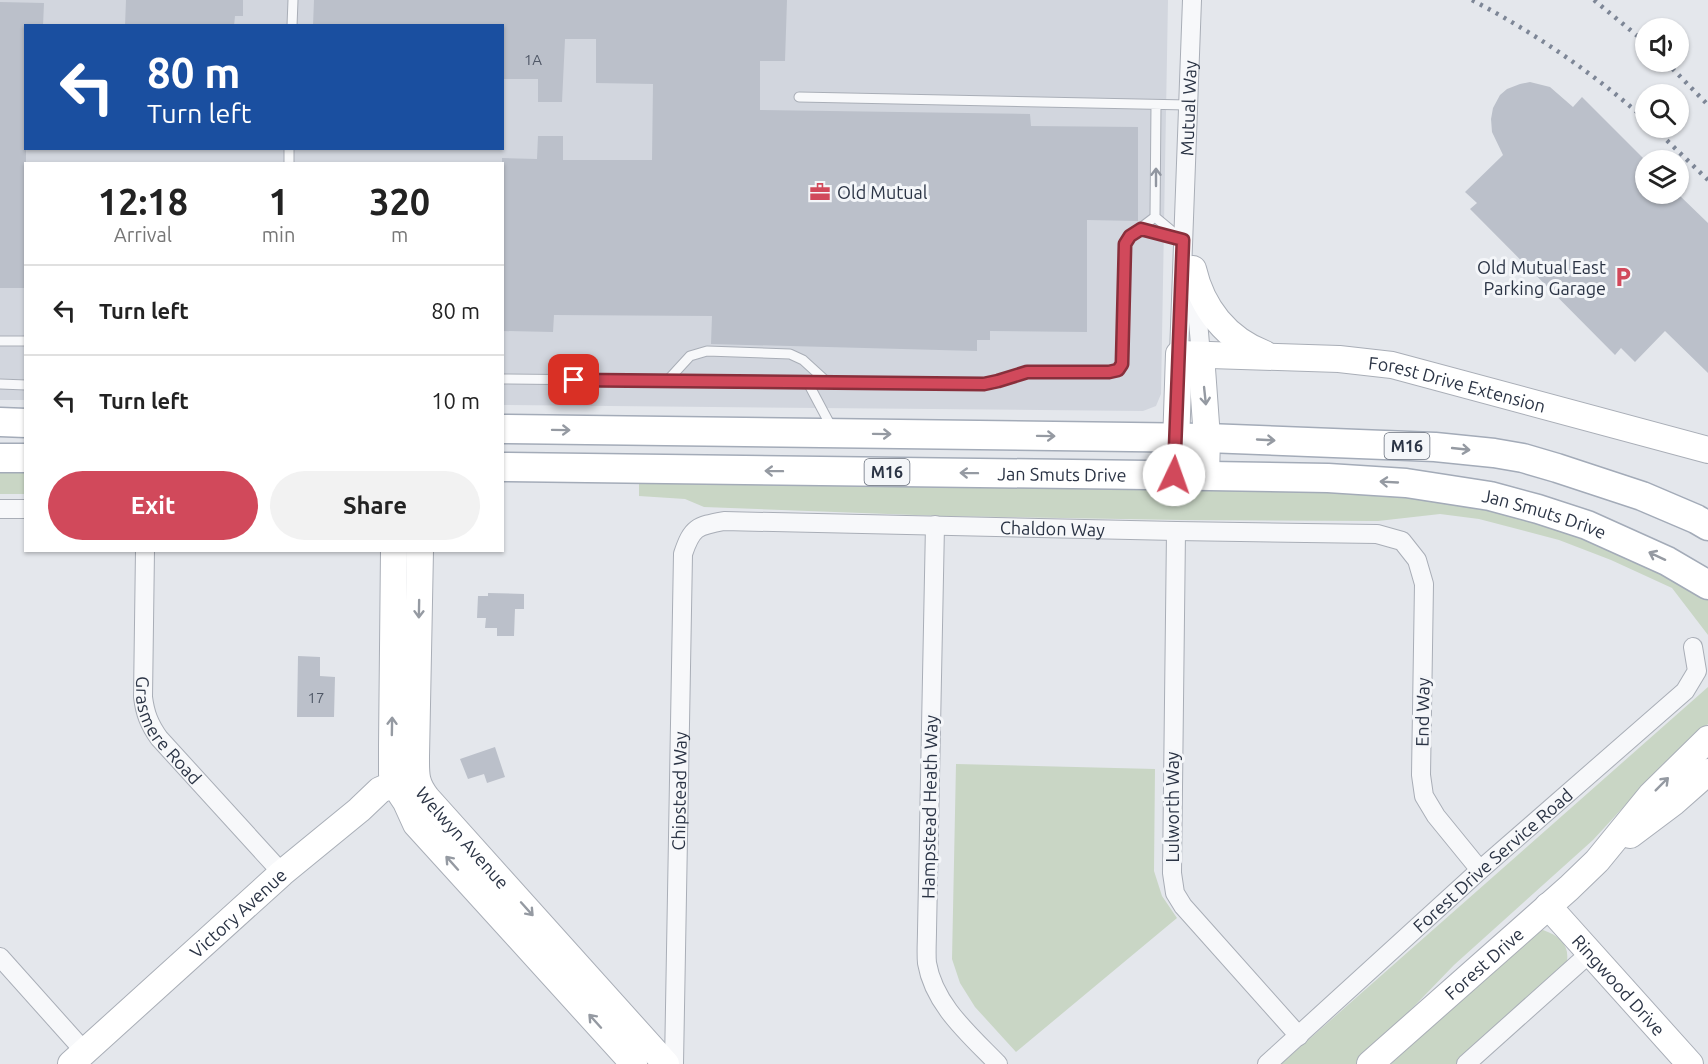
<!DOCTYPE html>
<html lang="en">
<head>
<meta charset="utf-8">
<style>
  :root { --surface:#fff; --page:#f2f2f2; --text:#222; --muted:#767676; --line:#e0e0e0; --accent:#d1495b }
  body { margin:0; font-family:Ubuntu,sans-serif; background:var(--page); color:var(--text); height:100vh; display:flex; flex-direction:column; font-size:22px; white-space:nowrap }
  * { box-sizing:border-box; margin:0 }
  p { font-size:20px; color:var(--muted) }
  .icon { flex:none; width:33px; height:33px; fill:none; stroke:currentColor; stroke-width:2; stroke-linecap:round; stroke-linejoin:round }
  .map { position:relative; flex:1; overflow:hidden }
  .side { position:absolute; left:24px; top:162px; width:480px; height:390px; display:flex; flex-direction:column; background:var(--surface); border-radius:0px; box-shadow:0 2px 4px #0004 }
  .side>* { flex:none }
  .hud { position:absolute; left:24px; top:24px; width:480px; height:126px; border-radius:0px; box-shadow:0 2px 4px #0004; background:#1a4fa0; color:#fff; overflow:hidden }
  .buttons { position:absolute; left:1635px; top:18px; display:grid; gap:12px }
  .buttons a { display:grid; place-items:center; width:54px; height:54px; border-radius:50%; background:var(--surface); box-shadow:0 2px 4px #0004; font-size:30px }
  .pin { position:absolute; display:grid; place-items:center; width:51px; height:51px; color:#fff; margin:-26px; border-radius:12px; box-shadow:0 3px 9px #0006 }
  .me { position:absolute; width:66px; margin:-33px; rotate:3deg; stroke-linejoin:round; filter:drop-shadow(0 0 4px #0008) }
  .turn { display:flex; align-items:center; gap:21px; height:126px; padding:0 24px; font-size:27px }
  .turn .icon { width:78px; height:78px; stroke-width:2.5 }
  .turn b { display:block; font-size:42px; line-height:51px }
  .eta { display:flex; justify-content:space-evenly; align-items:center; height:102px; text-align:center }
  .eta b { font-size:36px; font-weight:600; line-height:42px }
  .button { display:flex; gap:12px; margin-top:auto; padding:12px 24px }
  .button a { flex:1; height:69px; border-radius:36px; background:var(--accent); color:#fff; font-size:24px; font-weight:600; line-height:69px; text-align:center }
  .button a+a { background:var(--page); color:var(--text) }
  ul { padding:0; list-style:none }
  li { display:flex; align-items:center; gap:18px; height:90px; padding:0 24px; border-top:2px solid var(--line) }
  li div { flex:1 }
  li b { display:block; font-size:22px }
  li em { font-style:normal }
  .map>svg:first-child { display:block }
  .built { fill:#d2d6de; fill-rule:evenodd }
  .green { fill:#c9d6c5 }
  .building { fill:#bbc0ca }
  .lines { fill:none; stroke-linecap:round; stroke-linejoin:round }
  .lane-casing { stroke:#a9aeb7; stroke-width:11 }
  .street-casing { stroke:#a9aeb7; stroke-width:20 }
  .secondary-casing { stroke:#a9aeb7; stroke-width:28 }
  .primary-casing { stroke:#a3abb8; stroke-width:31 }
  .lane { stroke:#f7f8fa; stroke-width:9 }
  .street { stroke:#f7f8fa; stroke-width:18 }
  .secondary { stroke:#fff; stroke-width:26 }
  .primary { stroke:#fff; stroke-width:28 }
  .rail { stroke:#7d8696; stroke-width:4.5; stroke-dasharray:3 6; stroke-linecap:butt }
  .oneway { stroke:#9196a0 }
  .oneway2 { stroke:#959aa2 }
  .route-casing { stroke:#882f3b; stroke-width:15 }
  .route { stroke:#d1495b; stroke-width:10 }
  .labels { text-anchor:middle; dominant-baseline:central; stroke-width:6; stroke-linejoin:round; paint-order:stroke }
  .number-label { font-size:15px; fill:#4f5766 }
  .shield { fill:#f4f6f9; stroke:#676e7b; stroke-width:1.5 }
  .shield-label { font-size:16px; font-weight:bold; fill:#2b3445 }
  .street-label { font-size:18px; fill:#2b3445; stroke:#f4f6f9 }
  .poi-label { font-size:18px; fill:#2b3445; stroke:#f4f6f9; text-anchor:start }
</style>
</head>
<body>
<div class="map">
<svg width="1708" height="1064" viewBox="0 0 1708 1064">
  <rect width="100%" height="100%" fill="#e4e7ec"/>
  <path class="built" d="M0,0H1168L1161,394L1156,406L1143,411L503,405L502,164H26L25,400H0ZM26,26H502V148H26Z"/>
  <path class="green" d="M0,472H25V494H0Z
    M639,481L1406,493L1584,527L1708,589V635L1672,588L1611,560L1559,540L1479,519L1440,514L1378,521L1182,520L941,516L704,507L685,499L639,496Z
    M1708,687V724L1663,764L1593,840L1454,965L1369,1053L1357,1064H1281Z
    M956,764L1155,769L1154,871L1162,896L1177,918L1016,1052L975,1007L960,983L952,959Z
    M1543,930C1563,937 1572,948 1565,969L1460,1064H1391L1531,931Z"/>
  <path class="building" d="M126,0H243V16H235L234,26H125Z
    M314,0H787L785,61H760V110L1030,114L1031,126L1138,127V221L1087,220V332L990,331V340H977V351L711,344L712,316L554,315L553,332L502,331V158L537,159L538,136H563V160H652L653,84L596,83V39H565L562,102H538V79H502V26H313Z
    M0,2L44,3L43,26H26V288H0Z
    M1530,82L1550,87L1573,107L1582,97L1646,161V194H1678L1708,223V373L1665,331L1635,362L1621,348L1615,355L1470,209L1477,203L1465,192L1503,155L1492,132L1491,119L1493,108L1500,95L1507,89L1520,84Z
    M488,593L524,594V609H515L514,636H497V628H485L486,618H477L478,596H488Z
    M298,656L320,657V676L335,677L334,717H297Z
    M495,747L505,777L487,783L484,774L468,779L460,759Z"/>
  <g class="lines">
    <g class="lane-casing">
      <path id="lane" d="M292,26L293,0
        M799,97L1188,105
        M289,164V148
        M1155,217L1179,237
        M1141,229L1183,240
        M0,341H26
        M502,379L984,384L998,381L1027,372H1109C1119,370 1122,367 1123,357L1125,244L1130,236L1155,217L1156,105
        M668,380L690,356L707,351L790,354L803,360L826,381
        M807,381L833,430
        M0,384L26,385"/>
    </g>
    <g class="street-casing">
      <g id="street">
        <path d="M1195,288L1201,355"/>
        <path id="s1" d="M1179,354L1192,0"/>
        <path d="M0,509H26"/>
        <path d="M935,525L927,931C927,941 926,953 927,963C934,1005 970,1035 998,1064"/>
        <path d="M1176,531L1172,873L1175,893L1183,906L1299,1036"/>
        <path id="s2" d="M145,550L143,697C145,713 149,724 159,738L282,873"/>
        <path d="M0,957L85,1052"/>
        <path id="s3" d="M674,1064L683,554C692,527 697,526 724,521L1176,531L1377,534L1402,541L1417,560L1424,584L1421,775L1424,796L1436,816L1480,870"/>
        <path id="s4" d="M1267,1064L1480,870L1685,691L1697,671L1693,647"/>
        <path d="M1466,1064L1590,953"/>
      </g>
    </g>
    <g class="secondary-casing">
      <g id="secondary">
        <path d="M1193,269C1202,308 1226,339 1265,354"/>
        <path d="M1201,355L1207,438L1206,476"/>
        <path id="s5" d="M1175,475L1179,354L1339,359L1392,365L1708,450"/>
        <path d="M394,550L392,746V774L394,784L406,802L416,824L634,1064"/>
        <path id="s6" d="M420,550L416,756C416,774 415,783 427,798L666,1064"/>
        <path d="M1630,835L1674,802L1708,772"/>
        <path id="s7" d="M1548,906L1690,1064"/>
        <path id="s8" d="M71,1064L282,873L359,810L380,790L394,784L409,781"/>
        <path id="s9" d="M1370,1064L1569,888L1597,861L1651,795L1708,739"/>
      </g>
    </g>
    <g class="primary-casing">
      <g id="primary">
        <path d="M0,422L26,423"/>
        <path d="M502,429L1207,438L1435,447L1494,453L1523,458L1557,468L1642,496L1696,519L1708,526"/>
        <path d="M0,458H26"/>
        <path id="s10" d="M502,467L1148,475L1328,478L1406,483L1490,496L1538,509L1587,525L1667,561L1708,585"/>
      </g>
    </g>
    <use href="#lane" class="lane"/>
    <use href="#street" class="street"/>
    <use href="#secondary" class="secondary"/>
    <use href="#primary" class="primary"/>
    <path class="rail" d="M1472,0C1535,33 1593,73 1646,120
      M1594,0L1646,43
      M1666,62L1708,105
      M1654,128L1708,180"/>
  </g>
  <defs><path id="oneway-shaft" d="M-6 0H5M1.5-3L5.5 0L1.5 3" fill="none" stroke-width="1.6" stroke-linecap="round" stroke-linejoin="round" transform="scale(1.5)"/></defs>
  <use class="oneway" href="#oneway-shaft" transform="translate(1156 177) rotate(-90)"/>
  <g class="oneway2">
    <use href="#oneway-shaft" transform="translate(1205 396) rotate(84)"/>
    <use href="#oneway-shaft" transform="translate(561 430) rotate(1)"/>
    <use href="#oneway-shaft" transform="translate(882 434) rotate(1)"/>
    <use href="#oneway-shaft" transform="translate(1046 436) rotate(1)"/>
    <use href="#oneway-shaft" transform="translate(1266 440) rotate(3)"/>
    <use href="#oneway-shaft" transform="translate(1461 449) rotate(6)"/>
    <use href="#oneway-shaft" transform="translate(774 471) rotate(-179)"/>
    <use href="#oneway-shaft" transform="translate(969 473) rotate(-179)"/>
    <use href="#oneway-shaft" transform="translate(1389 482) rotate(-177)"/>
    <use href="#oneway-shaft" transform="translate(1657 556) rotate(-155)"/>
    <use href="#oneway-shaft" transform="translate(419 609) rotate(91)"/>
    <use href="#oneway-shaft" transform="translate(392 726) rotate(-89)"/>
    <use href="#oneway-shaft" transform="translate(1662 784) rotate(-45)"/>
    <use href="#oneway-shaft" transform="translate(452 863) rotate(-132)"/>
    <use href="#oneway-shaft" transform="translate(527 909) rotate(48)"/>
    <use href="#oneway-shaft" transform="translate(595 1021) rotate(-132)"/>
  </g>
  <g class="lines">
    <g class="route-casing">
      <path id="route" d="M574,380L984,384L998,381L1027,372H1109L1118,370L1122,364L1125,244L1130,236L1141,229L1183,240L1174,475"/>
    </g>
    <use href="#route" class="route"/>
  </g>
  <defs>
    <g id="office-bare" transform="scale(1.62)"><path d="M-6-3h4V-5.5h4V-3h4V5H-6ZM-1-4.5V-3h2v-1.5ZM-6 0V1H6V0Z" fill="#d1495b" stroke="#f4f6f9" stroke-width="2.5" paint-order="stroke"/></g>
    <g id="parking-bare" transform="scale(1.62)"><path d="M-3.5-5.5H1a3.5 3.5 0 0 1 0 7H-1V5.5H-3.5ZM-1-3.4V-.6H.8a1.4 1.4 0 0 0 0-2.8Z" fill="#d1495b" stroke="#f4f6f9" stroke-width="2.5" paint-order="stroke"/></g>
  </defs>
  <g fill-rule="evenodd">
    <use href="#office-bare" x="820" y="192"/>
    <use href="#parking-bare" x="1623" y="277"/>
  </g>
  <g class="labels">
    <g class="number-label">
      <text x="533" y="59">1A</text>
      <text x="316" y="697">17</text>
    </g>
    <g class="shield">
      <rect x="1384.5" y="433" width="45" height="26" rx="4.5"/>
      <rect x="864.5" y="459" width="45" height="26" rx="4.5"/>
    </g>
    <g class="shield-label">
      <text x="1407" y="446">M16</text>
      <text x="887" y="472">M16</text>
    </g>
    <g class="street-label">
      <text stroke="none"><textPath href="#s1" startOffset="246">Mutual Way</textPath></text>
      <text stroke="none"><textPath href="#s5" startOffset="402">Forest Drive Extension</textPath></text>
      <text stroke="none"><textPath href="#s10" startOffset="560">Jan Smuts Drive</textPath></text>
      <text stroke="none"><textPath href="#s10" startOffset="1046">Jan Smuts Drive</textPath></text>
      <text stroke="none"><textPath href="#s3" startOffset="896">Chaldon Way</textPath></text>
      <text transform="translate(1422 712) rotate(-89)">End Way</text>
      <text stroke="none"><textPath href="#s2" startOffset="188">Grasmere Road</textPath></text>
      <text stroke="none"><textPath href="#s3" startOffset="273">Chipstead Way</textPath></text>
      <text transform="translate(929 807) rotate(-89)">Hampstead Heath Way</text>
      <text transform="translate(1172 807) rotate(-90)">Lulworth Way</text>
      <text stroke="none"><textPath href="#s6" startOffset="304">Welwyn Avenue</textPath></text>
      <text stroke="none"><textPath href="#s4" startOffset="304">Forest Drive Service Road</textPath></text>
      <text stroke="none"><textPath href="#s8" startOffset="225">Victory Avenue</textPath></text>
      <text stroke="none"><textPath href="#s9" startOffset="152">Forest Drive</textPath></text>
      <text stroke="none"><textPath href="#s7" startOffset="106">Ringwood Drive</textPath></text>
    </g>
    <g class="poi-label">
      <text x="837" y="192">Old Mutual</text>
      <text x="1606" y="267" text-anchor="end">Old Mutual East<tspan x="1606" dy="21">Parking Garage</tspan></text>
    </g>
  </g>
</svg>
<div class="buttons">
<a><svg class="icon" aria-label="sound" viewBox="0 0 24 24"><path d="M4 9h4l5-4v14l-5-4H4zM17 9q2 3 0 6"/></svg></a>
<a><svg class="icon" aria-label="search" viewBox="0 0 24 24"><circle cx="10" cy="10" r="6"/><path d="M15 15l6 6"/></svg></a>
<a><svg class="icon" aria-label="layers" viewBox="0 0 24 24"><path d="M12 4l9 5-9 5-9-5zM3 14l9 5 9-5"/></svg></a>
</div>
<div class="pin" style="left:574px;top:380px;background:#d93025"><svg class="icon" aria-label="arrive" viewBox="0 0 24 24"><path d="M6 21V4h12l-3 4 3 4H6"/></svg></div>
<svg class="me" style="left:1174px;top:475px" viewBox="-20 -20 40 40"><circle r="19" fill="#fff"/><path d="M0-13L10 11 0 6-10 11z" fill="#d1495b"/></svg>
<div class="hud">
<div class="turn"><svg class="icon" aria-label="left" viewBox="0 0 24 24"><path d="M17 20v-9H6M10 6l-5 5 5 5"/></svg><div><b>80 m</b>Turn left</div></div>
</div>
<section class="side">
<div class="eta">
<div><b>12:18</b><p>Arrival</p></div>
<div><b>1</b><p>min</p></div>
<div><b>320</b><p>m</p></div>
</div>
<ul>
<li><svg class="icon" aria-label="left" viewBox="0 0 24 24"><path d="M17 20v-9H6M10 6l-5 5 5 5"/></svg><div><b>Turn left</b></div><em>80 m</em></li>
<li><svg class="icon" aria-label="left" viewBox="0 0 24 24"><path d="M17 20v-9H6M10 6l-5 5 5 5"/></svg><div><b>Turn left</b></div><em>10 m</em></li>
</ul>
<div class="button"><a>Exit</a><a>Share</a></div>
</section>
</div>
</body>
</html>
